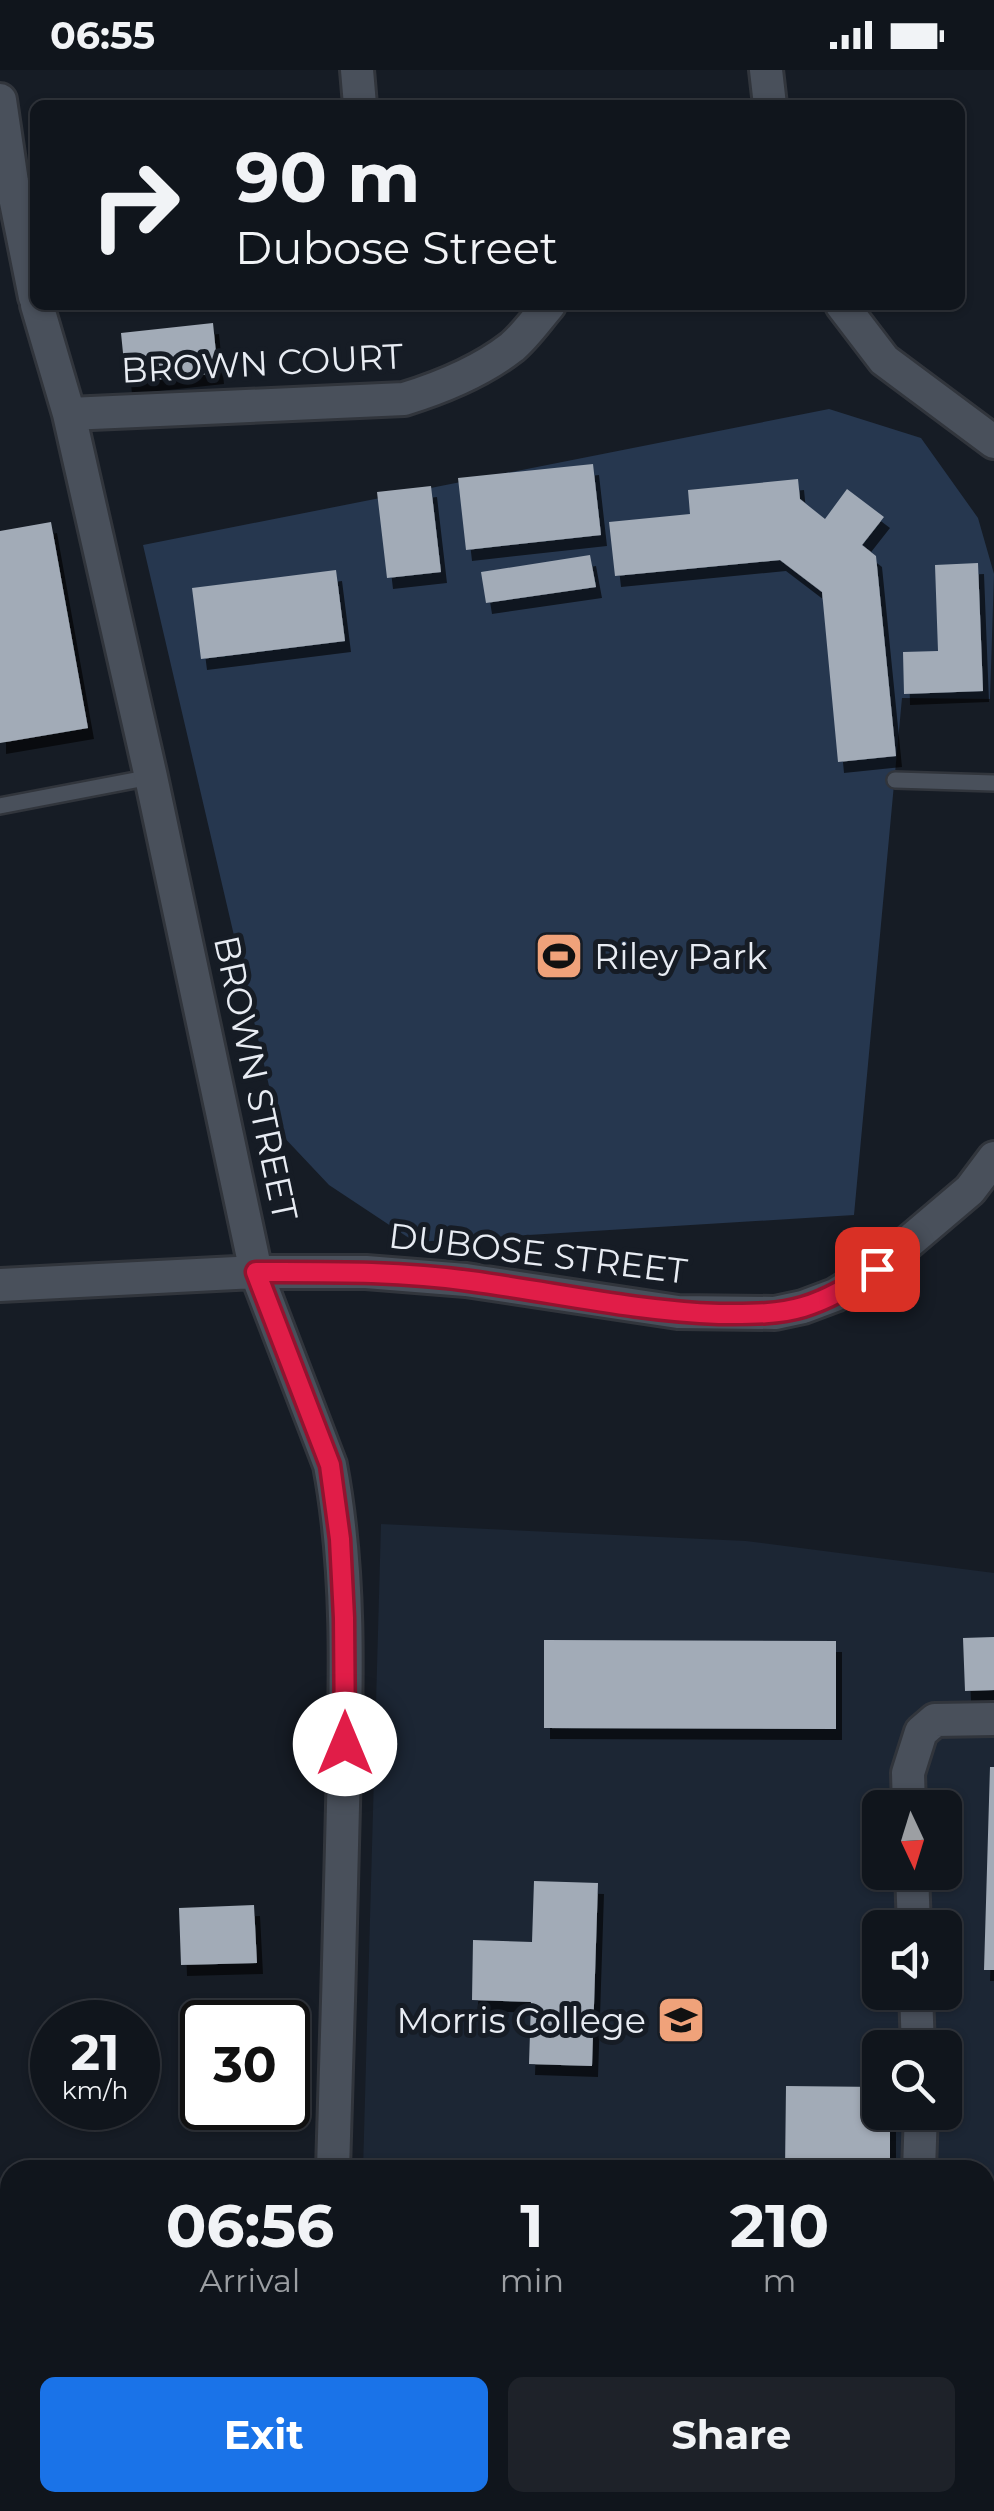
<!DOCTYPE html>
<html lang="en">
<head>
<meta charset="utf-8">
<style>
  :root { --surface:#10151c; --page:#1e2229; --text:#f1f3f6; --muted:#9c9fa3; --line:#30343b; --accent:#1a73e8 }
  body { margin:0; font-family:Montserrat,sans-serif; background:var(--page); color:var(--text); height:100vh; display:flex; flex-direction:column; font-size:38px; white-space:nowrap }
  * { box-sizing:border-box; margin:0 }
  p { font-size:32px; color:var(--muted) }
  .icon { flex:none; width:55px; height:55px; fill:none; stroke:currentColor; stroke-width:2; stroke-linecap:round; stroke-linejoin:round }
  .map { position:relative; flex:1; overflow:hidden }
  .details { position:absolute; left:0px; top:2090px; width:995px; height:352px; display:flex; flex-direction:column; background:var(--surface); border-radius:30px 30px 0 0; box-shadow:0 2px 8px #0004,0 0 0 2px var(--line) }
  .details>* { flex:none }
  .guide { position:absolute; left:30px; top:30px; width:935px; height:210px; border-radius:15px; box-shadow:0 2px 8px #0004,0 0 0 2px var(--line); background:#10151c; color:var(--text); overflow:hidden }
  .needle { width:65px; rotate:176deg }
  .tools { position:absolute; left:862px; top:1720px; display:grid; gap:20px }
  .tools a { display:grid; place-items:center; width:100px; height:100px; border-radius:15px; background:var(--surface); box-shadow:0 2px 8px #0004,0 0 0 2px var(--line); font-size:50px }
  .speed { position:absolute; left:30px; top:1930px; display:flex; gap:20px; font-size:50px; font-weight:700; text-align:center }
  .speed>* { display:grid; place-content:center; width:130px; height:130px; border-radius:50%; background:var(--surface); box-shadow:0 2px 8px #0004,0 0 0 2px var(--line); line-height:1 }
  .speed small { font-size:25px; font-weight:400 }
  .speed .limit { border:5px solid #111; border-radius:15px; background:#fff; color:#111 }
  .pin { position:absolute; display:grid; place-items:center; width:85px; height:85px; color:#fff; margin:-42px; border-radius:20px; box-shadow:0 5px 15px #0006 }
  .me { position:absolute; width:110px; margin:-55px; rotate:0deg; stroke-linejoin:round; filter:drop-shadow(0 0 8px #0008) }
  .turn { display:flex; align-items:center; gap:35px; height:210px; padding:0 40px; font-size:45px }
  .turn .icon { width:130px; height:130px; stroke-width:2.5 }
  .turn b { display:block; font-size:70px; line-height:85px }
  .eta { display:flex; justify-content:space-evenly; align-items:center; height:170px; text-align:center }
  .eta b { font-size:60px; font-weight:700; line-height:70px }
  .primary-button { display:flex; gap:20px; margin-top:auto; padding:20px 40px }
  .primary-button a { flex:1; height:115px; border-radius:15px; background:var(--accent); color:#fff; font-size:40px; font-weight:700; line-height:115px; text-align:center }
  .primary-button a+a { background:var(--page); color:var(--text) }
  .status { display:flex; justify-content:space-between; align-items:center; height:70px; padding:0 50px; background:var(--surface); direction:ltr }
  .status svg { height:28px; fill:currentColor }
  .map>svg:first-child { display:block }
  .built { fill:#1c2634; fill-rule:evenodd }
  .green { fill:#26374f }
  .building { fill:#a2abb7; filter:url(#shadow) }
  .lines { fill:none; stroke-linecap:round; stroke-linejoin:round }
  .lane-casing { stroke:#31353c; stroke-width:20 }
  .street-casing { stroke:#31353c; stroke-width:38 }
  .lane { stroke:#49505b; stroke-width:15 }
  .street { stroke:#49505b; stroke-width:32 }
  .route-casing { stroke:#92132f; stroke-width:25 }
  .route { stroke:#e11d48; stroke-width:18 }
  .labels { text-anchor:middle; dominant-baseline:central; stroke-width:10; stroke-linejoin:round; paint-order:stroke }
  .street-label { font-size:35px; fill:#e8ecf3; stroke:#161c25 }
  .poi-label { font-size:35px; fill:#e8ecf3; stroke:#161c25; text-anchor:start }
</style>
</head>
<body>
<div class="status"><b>06:55</b><svg viewBox="0 0 49 12"><path d="M0 12V9h3v3zM5 12V6h3v6zM10 12V3h3v9zM15 12V0h3v12zM26 1h20v11H26zM47 4h2v5h-2z"/></svg></div>
<div class="map">
<svg width="994" height="2441" viewBox="0 0 994 2441">
  <defs>
    <filter id="shadow"><feDropShadow dx="6" dy="11" stdDeviation="0" flood-color="#0009"/></filter>
  </defs>
  <rect width="100%" height="100%" fill="#161c25"/>
  <path class="built" d="M381,1454L746,1471L994,1503V2441H354V2432H985V2100H363ZM880,1738H945V1802H880ZM880,1858H945V1922H880ZM880,1978H945V2042H880Z"/>
  <path class="green" d="M829,339L921,368L978,448L994,504L990,629L902,628L854,1145L415,1172L329,1115L280,1063L143,475Z"/>
  <path class="building" d="M213,253L218,303L126,313L121,263Z
    M593,394L601,465L466,480L458,408Z
    M798,409L800,429L825,449L847,419L884,447L862,475L876,486L896,686L838,692L822,522L780,490L615,506L609,452L690,444L688,420Z
    M431,416L441,502L387,508L377,422Z
    M51,452L88,658L0,673V461Z
    M590,485L596,517L486,533L481,502Z
    M978,493L983,621L904,624L903,582L938,581L935,495Z
    M336,500L345,571L201,589L192,518Z
    M994,1567V1620L965,1621L963,1568Z
    M544,1570L836,1571V1659L544,1658Z
    M990,1697H994V1900H984Z
    M534,1811L598,1813L592,1996L529,1994L531,1932L472,1930L473,1870L532,1872Z
    M254,1835L257,1893L181,1895L179,1838Z
    M786,2016L880,2017V2042H890V2100H785Z
    M154,2432H233V2441H155Z"/>
  <g class="lines">
    <g class="lane-casing">
      <path id="lane" d="M895,710L994,713
        M0,736L151,707"/>
    </g>
    <g class="street-casing">
      <path id="street" d="M357,0L360,35
        M766,0L770,35
        M0,30L12,112L35,227
        M37,235L69,344L151,707L256,1202L330,1395C351,1506 346,1623 343,1736C340,1857 337,1979 333,2100
        M842,235L884,290L994,372
        M69,344L404,329C443,317 480,302 512,277C526,265 537,249 549,235
        M0,1215L256,1202H366L466,1210L678,1242L775,1243L803,1237L835,1225L877,1199L970,1120L994,1088
        M909,1738L908,1703L921,1662L935,1650L994,1649
        M912,1802L914,1858
        M916,1922L918,1978
        M919,2100L921,2042
        M324,2441V2432
        M911,2441L912,2432"/>
    </g>
    <use href="#lane" class="lane"/>
    <use href="#street" class="street"/>
  </g>
  <g class="lines">
    <g class="route-casing">
      <path id="route" d="M345,1674L344,1548L340,1469L330,1395L256,1202C327,1202 399,1201 470,1211C553,1222 635,1241 719,1244C747,1244 776,1245 803,1237C830,1229 853,1214 877,1199"/>
    </g>
    <use href="#route" class="route"/>
  </g>
  <defs>
    <g id="stadium-square" transform="scale(2.5)"><rect x="-9" y="-9" width="18" height="18" rx="4" fill="#f0a27a" stroke="#161c25"/><path d="M0-5a6.5 5 0 1 0 0 10a6.5 5 0 1 0 0-10ZM-3.5-1.8h7v3.6h-7Z" fill="#111"/></g>
    <g id="university-square" transform="scale(2.5)"><rect x="-9" y="-9" width="18" height="18" rx="4" fill="#f0a27a" stroke="#161c25"/><path d="M0-5L7-2L0 1L-7-2ZM-4 1L0 2.5L4 1V4Q0 6-4 4Z" fill="#111"/></g>
  </defs>
  <g fill-rule="evenodd">
    <use href="#stadium-square" x="559" y="886"/>
    <use href="#university-square" x="681" y="1950"/>
  </g>
  <g class="labels">
    <g class="street-label">
      <text transform="translate(262 293) rotate(-3)">BROWN COURT</text>
      <text transform="translate(256 1008) rotate(78)">BROWN STREET</text>
      <text transform="translate(538 1183) rotate(7)">DUBOSE STREET</text>
    </g>
    <g class="poi-label">
      <text x="594" y="886">Riley Park</text>
      <text x="646" y="1950" text-anchor="end">Morris College</text>
    </g>
  </g>
</svg>
<div class="tools">
<a><svg class="needle" viewBox="-14 -14 28 28"><path d="M0-13l5 13h-10z" fill="#e53935"/><path d="M0 13l5-13h-10z" fill="#9c9fa3"/></svg></a>
<a><svg class="icon" aria-label="sound" viewBox="0 0 24 24"><path d="M4 9h4l5-4v14l-5-4H4zM17 9q2 3 0 6"/></svg></a>
<a><svg class="icon" aria-label="search" viewBox="0 0 24 24"><circle cx="10" cy="10" r="6"/><path d="M15 15l6 6"/></svg></a>
</div>
<div class="speed"><div>21<small>km/h</small></div><div class="limit">30</div></div>
<div class="pin" style="left:877px;top:1199px;background:#d93025"><svg class="icon" aria-label="arrive" viewBox="0 0 24 24"><path d="M6 21V4h12l-3 4 3 4H6"/></svg></div>
<svg class="me" style="left:345px;top:1674px" viewBox="-20 -20 40 40"><circle r="19" fill="#fff"/><path d="M0-13L10 11 0 6-10 11z" fill="#e11d48"/></svg>
<div class="guide">
<div class="turn"><svg class="icon" aria-label="right" viewBox="0 0 24 24"><path d="M7 20v-9h11M14 6l5 5-5 5"/></svg><div><b>90 m</b>Dubose Street</div></div>
</div>
<section class="details">
<div class="eta">
<div><b>06:56</b><p>Arrival</p></div>
<div><b>1</b><p>min</p></div>
<div><b>210</b><p>m</p></div>
</div>
<div class="primary-button"><a>Exit</a><a>Share</a></div>
</section>
</div>
</body>
</html>
